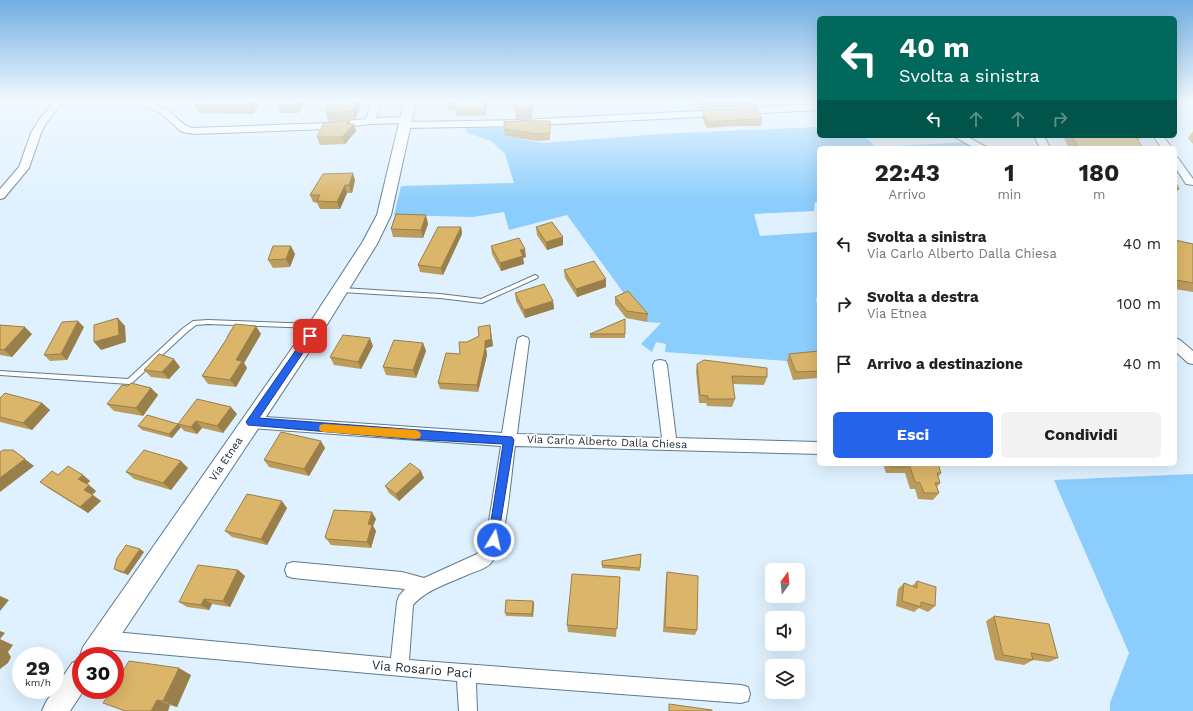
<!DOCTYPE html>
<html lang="it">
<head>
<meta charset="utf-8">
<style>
  :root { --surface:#fff; --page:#f2f2f2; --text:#202124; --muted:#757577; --accent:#2563eb }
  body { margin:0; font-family:"Work Sans",sans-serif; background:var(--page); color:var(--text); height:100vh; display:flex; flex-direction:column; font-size:15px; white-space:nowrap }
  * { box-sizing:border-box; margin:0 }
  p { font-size:13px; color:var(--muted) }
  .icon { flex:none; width:22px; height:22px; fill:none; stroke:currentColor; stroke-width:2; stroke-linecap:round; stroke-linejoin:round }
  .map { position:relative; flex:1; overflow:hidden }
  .details { position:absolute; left:817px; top:146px; width:360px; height:320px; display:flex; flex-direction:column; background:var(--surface); border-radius:6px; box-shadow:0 4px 16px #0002 }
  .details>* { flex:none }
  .banner { position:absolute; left:817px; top:16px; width:360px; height:122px; border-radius:6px; box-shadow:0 4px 16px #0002; background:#00695c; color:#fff; overflow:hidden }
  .needle { width:26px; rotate:15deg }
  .fabs { position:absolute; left:765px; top:563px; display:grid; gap:8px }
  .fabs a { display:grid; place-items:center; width:40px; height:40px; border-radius:6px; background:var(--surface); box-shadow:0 4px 16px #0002; font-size:20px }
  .speed { position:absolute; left:12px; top:647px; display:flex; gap:8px; font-size:20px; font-weight:700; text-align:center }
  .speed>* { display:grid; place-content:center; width:52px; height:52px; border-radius:50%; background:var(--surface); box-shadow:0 4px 16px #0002; line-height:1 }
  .speed small { font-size:10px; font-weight:400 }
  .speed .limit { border:6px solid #d22; background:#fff; color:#111 }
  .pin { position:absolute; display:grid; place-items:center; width:34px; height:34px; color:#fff; margin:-17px; border-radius:8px; box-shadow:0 2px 6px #0006 }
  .me { position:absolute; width:44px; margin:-22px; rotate:9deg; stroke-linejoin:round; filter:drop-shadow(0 0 3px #0008) }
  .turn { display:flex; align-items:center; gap:14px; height:84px; padding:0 16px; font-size:18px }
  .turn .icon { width:52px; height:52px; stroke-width:2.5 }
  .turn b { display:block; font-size:28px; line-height:34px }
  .lanes { display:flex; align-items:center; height:38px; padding:0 16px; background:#0003; justify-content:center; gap:20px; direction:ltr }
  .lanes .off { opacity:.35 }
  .eta { display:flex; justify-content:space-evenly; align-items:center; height:68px; text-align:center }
  .eta b { font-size:24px; font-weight:700; line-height:28px }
  .button { display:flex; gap:8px; margin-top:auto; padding:8px 16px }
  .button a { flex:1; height:46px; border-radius:6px; background:var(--accent); color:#fff; font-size:16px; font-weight:700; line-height:46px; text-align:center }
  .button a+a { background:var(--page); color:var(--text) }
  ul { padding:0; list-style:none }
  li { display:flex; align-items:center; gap:12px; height:60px; padding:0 16px }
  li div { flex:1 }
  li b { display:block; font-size:15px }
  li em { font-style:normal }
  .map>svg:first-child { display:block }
  .green { fill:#8bcdfc }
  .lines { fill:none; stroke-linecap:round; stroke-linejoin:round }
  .lane-casing { stroke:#5e7a8e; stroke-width:2 }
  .street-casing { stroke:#5e7a8e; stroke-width:2 }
  .secondary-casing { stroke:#5e7a8e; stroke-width:2 }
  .lane { fill:#fff; fill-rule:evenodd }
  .street { fill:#fff; fill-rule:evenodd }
  .secondary { fill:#fff; fill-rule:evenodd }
  .wall { fill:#bb9c5b }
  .shaded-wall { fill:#997f4a }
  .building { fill:#dab56a; stroke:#997f4a }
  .route { fill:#2563eb; stroke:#184099 }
  .slow { fill:#f59e0b }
  .labels { text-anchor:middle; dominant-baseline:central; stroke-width:3.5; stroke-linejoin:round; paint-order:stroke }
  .street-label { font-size:11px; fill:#202c34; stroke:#fff }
  .near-street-label { font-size:13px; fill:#202c34; stroke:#fff }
</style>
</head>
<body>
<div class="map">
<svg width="1193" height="711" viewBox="0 0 1193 711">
  <rect width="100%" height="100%" fill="#dff1ff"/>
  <path class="green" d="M819,127V136H864L876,147L969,142L980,148H819V202H815L814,211L754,214L760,236L819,232V294L816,299L819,312V359L787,361L665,352L666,344L656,342L652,352L641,344L661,323L647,322L628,299L567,215L509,230L504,212L473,217L394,215L401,186L514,183L505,154L491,141L467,133L465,128H506L505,136L543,143L675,133Z
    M1193,474V711H1110V703L1129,653L1054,480Z"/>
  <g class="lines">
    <g class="lane-casing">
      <path id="lane" d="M535,275L537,276L538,277L537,278L482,303L440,298L342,292L339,290L342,288L440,294L481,299Z
        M208,320L315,324L318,326L315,328L208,324L196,325L186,333L131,384H129L0,375V371L128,379L182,329L193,321Z"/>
    </g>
    <g class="street-casing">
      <path id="street" d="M54,102H63L46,123L41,133L29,168L4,198L0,199V189L19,167L31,133L39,120Z
        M132,102C143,102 156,103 166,109C176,115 182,127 194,128L327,123L366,119L372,102H381L376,118L406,117L411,120L409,122L518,120L719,110L724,113L719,116L518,126L405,128L400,125L402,123L370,124L327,129L194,134L182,132L159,112Z
        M819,104V110L741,114L736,111L741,108Z
        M953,136H966L988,148H975Z
        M1034,136H1044L1050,148H1040Z
        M1153,136H1163L1172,148H1162Z
        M1175,157L1178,158L1193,179V185L1186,184L1175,167Z
        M523,336L528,338L529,341L517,434L662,438L653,365L655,361L660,360L665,361L667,365L676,438L819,442V454L515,446C511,471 507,551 489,565C484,569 475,572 469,574C450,583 427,589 413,605L409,660L741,685L748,687L750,694L748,701L741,703L476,683L477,711H459L457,681L103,649L97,646L94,640L97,634L103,631L391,658L397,602L399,596L405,589L293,578L287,576L285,570L287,564L293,562L402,572L424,578L477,554L484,546L486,540L501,446L251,428L246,426L244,422L246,418L251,416L502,433L517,341L518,338Z
        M1175,338L1180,340L1193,351V364L1188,363L1175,351Z"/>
    </g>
    <g class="secondary-casing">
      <path id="secondary" d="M404,102H416L391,215L377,244L323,331L107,656H81V659L80,656L83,647L311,321L362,243L377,215Z
        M81,659V690H84L70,711H42L46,702L72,663Z"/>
    </g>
    <use href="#lane" class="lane"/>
    <use href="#street" class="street"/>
    <use href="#secondary" class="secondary"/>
  </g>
  <path class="wall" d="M261,102L253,114L199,113L195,105Z
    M304,102L299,113H281L277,105Z
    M328,102H363L355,119L328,121L326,113Z
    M487,102V107L485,116H456L455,110H448L447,103Z
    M533,102L532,118L516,119L515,111Z
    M696,102H753L752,106L699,109Z
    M703,111L762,119L761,126H736L707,128L702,118Z
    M349,120L350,124H354L356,131L345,144L320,145L317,137Z
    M531,121H550V140L538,141L505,136L504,129Z
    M1193,131V144L1188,138Z
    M1063,136H1142L1138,141L1143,148H1069Z
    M355,180L352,193H347L340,209H320L317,203L313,202L310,195Z
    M1175,181L1179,189L1175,194Z
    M428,224L423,238L393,237L391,229Z
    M461,227L462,234L443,275L420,272L418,265Z
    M536,227L563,245L547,250L537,235Z
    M1175,240L1193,244V292L1175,289Z
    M491,246L526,257L523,258L524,264L501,271L492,254Z
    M295,254L290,267L273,268L268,260Z
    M564,270L606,287L577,297L565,278Z
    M515,293L553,301L554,309L525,318L516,301Z
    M615,297L648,314L647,322L626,318L615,304Z
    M625,319V338H590V334Z
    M0,325L32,334L12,357L0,355Z
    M84,327L67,360L50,361L44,355Z
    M491,332L493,346L486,348L487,355L478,392L440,389L438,383L460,354L467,342L479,336Z
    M261,334L244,363L247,368L236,387L208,384L202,376L227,338V337Z
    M423,343L426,351L416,378L386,375L383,367Z
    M373,346L361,369L334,365L330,357Z
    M819,351V378L793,380L787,361L789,354Z
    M697,364L767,377L764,385L733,384L735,399L732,407L707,406L706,403H699L696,371Z
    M180,367L169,379L151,377L144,370Z
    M128,386L151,388L158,395L143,416L114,411L107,404Z
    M0,398L42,403L50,410L32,430L0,422Z
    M237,414L223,433L202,428L197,434L184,431L178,424Z
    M178,424L181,427L172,438L142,430L138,426Z
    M325,448L309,476L269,467L264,460Z
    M883,464H938L941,473L938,477L940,483L937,487L939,493L933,500L918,499L915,489H910L905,473H886Z
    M188,468L171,490L134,479L126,472Z
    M58,475H83L90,481L87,484L96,491L92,495L101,501L88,513L48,488L40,482Z
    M424,478L399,501L389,493L385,486Z
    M287,508L267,545L232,537L225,531Z
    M376,519L373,526L376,531L371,548L331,545L325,537Z
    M140,549L144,552L128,575L119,572L114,569Z
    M602,561L640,568V571L602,568Z
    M238,570L245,576L230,607L212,604L209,610L187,607L179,602Z
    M667,572L697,630L695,635L663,632L666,578Z
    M620,577L616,637L568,632L567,625Z
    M917,581L935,606L928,612L919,608L914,612L896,606L898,589L904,583L912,586Z
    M534,603L533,617L506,616L505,613Z
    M994,616L1058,658L1049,662L1033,660L1024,665L995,660L986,621Z
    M191,675L177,707L112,690Z"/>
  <path class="shaded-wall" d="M252,102H261L253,114L250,106Z
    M297,102H304L299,113L296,105Z
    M357,102H363L355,119L353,111Z
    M485,102H487V107L485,116L484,109Z
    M532,102H533L532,118Z
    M349,120L351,127L354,124L356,131L345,144L342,137Z
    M353,173L355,180L352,193L349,185Z
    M345,185L347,193L340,209L337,202Z
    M426,215L428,224L423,238L421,230Z
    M461,227L462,234L443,275L441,268Z
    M563,237V245L547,250L546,242Z
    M291,246L295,254L290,267L286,259Z
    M525,249L526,257L523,258L524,264L501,271L500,263L520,250Z
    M606,279V287L577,297L576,289Z
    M553,301L554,309L525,318L524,310Z
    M118,318L125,326L126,342L101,350L94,342Z
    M78,321L84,327L67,360L61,354Z
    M490,325L493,346L486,348L487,355L478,392L477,385L485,341Z
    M256,326L261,334L244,363L247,368L236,387L230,380L236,360Z
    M25,327L32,334L12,357L4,350Z
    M370,338L373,346L361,369L358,362Z
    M423,343L426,351L416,378L413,370Z
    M174,359L180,367L169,379L162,372Z
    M151,388L158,395L143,416L136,408Z
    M42,403L50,410L32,430L23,423Z
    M231,407L237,414L223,433L217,426Z
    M196,421L202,428L197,434L191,427Z
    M178,424L181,427L172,438L169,434Z
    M321,441L325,448L309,476L304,469Z
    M13,450L34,466L0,492V478Z
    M181,461L188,468L171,490L163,483Z
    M421,471L424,478L399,501L396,494Z
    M83,475L90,481L86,485L78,479Z
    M89,485L96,491L91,496L84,490Z
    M93,495L101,501L88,513L80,507Z
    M282,501L287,508L267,545L261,539Z
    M372,512L376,519L373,526L376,531L371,548L367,542L368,524Z
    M140,549L144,552L128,575L124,572Z
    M238,570L245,576L230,607L223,601Z
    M0,596L9,600L0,611Z
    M204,599L212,604L209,610L201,605Z
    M533,601L534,603L533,617L532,614Z
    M0,631L5,633L0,639L13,645L8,652L11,657L8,663L0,669Z
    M179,668L191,675L177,707L163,701Z
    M157,700L170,705L168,711H151Z"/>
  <path class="building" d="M197,102H252L250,106L195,105Z
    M279,102H297L296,105H277Z
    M328,102H357L353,111L326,113Z
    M447,102H485L484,109H455L456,103H447Z
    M516,102H532V110L515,111Z
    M757,108L762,119L737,120L708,122L703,111Z
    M349,120L347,124H354L342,137H317L324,123Z
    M531,120V121H550V133L537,134L504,129V122Z
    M1072,136H1135L1143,148H1079Z
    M353,173L349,185H345L337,202L317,201L320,195H310L323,174Z
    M1175,181L1179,189L1175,188Z
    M396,214L426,215L421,230L391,229Z
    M552,222L563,237L546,242L536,227Z
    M438,227H461L441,268L418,265Z
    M519,238L525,249L520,250L523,256L500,263L491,246Z
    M1175,240L1193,244V283L1176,280L1175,276Z
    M273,246H291L286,259L268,260Z
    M594,261L606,279L576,289L564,270Z
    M544,284L553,301L524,310L515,293Z
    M628,291L648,314L627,311L615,297Z
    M118,318L119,335L94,342V325Z
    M625,319V334H590Z
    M78,321L61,354L44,355L62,322Z
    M235,324L256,326L236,360L242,361L230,380L202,376L228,337H227Z
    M0,325L25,327L4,350L0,349Z
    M490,325L491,339L485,341V348L477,385L438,383L446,353L460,354L459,342H467L479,336L478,327Z
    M343,335L370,338L358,362L330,357Z
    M394,340L423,343L413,370L383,367Z
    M819,351V371L796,372L789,354Z
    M159,354L174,359L162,372L144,370Z
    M704,360L767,368V377L732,376L735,399H708V396L700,395L697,364Z
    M131,383L151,388L136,408L107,404L122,385L128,386Z
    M5,393L42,403L23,423L0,417V398Z
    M197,399L231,407L217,426L196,421L191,427L178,424Z
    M147,415L178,424L169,434L138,426Z
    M281,432L321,441L304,469L264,460Z
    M3,450H13L25,459L0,478V452Z
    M144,450L181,461L163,483L126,472Z
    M410,463L421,471L396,494L385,486Z
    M890,464H938L941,473H937L940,483H935L939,493H924L920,483L915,482L910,467H891Z
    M68,466L83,475L78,479L89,485L84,490L93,495L80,507L40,482L52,471L58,475Z
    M247,494L282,501L261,539L225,531Z
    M334,510L372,512L368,524L372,525L367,542L326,539V537H325Z
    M126,545L140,549L124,572L114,569L117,558Z
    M641,554L640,568L602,565V561Z
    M198,565L238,570L223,601L204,599L201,605L179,602Z
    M667,572L698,576L697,630L665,627Z
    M572,574L620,577L617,629L567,625Z
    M917,581L936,587L935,606L921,602V607L902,601L904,583L917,588Z
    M506,600L533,601L532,614L505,613Z
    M994,616L1049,624L1058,658L1031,653L1033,660L1003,655Z
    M129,661L179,668L163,701L157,700L151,711H125L103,703L112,690H115V684Z
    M669,704L712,710V711H669Z"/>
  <linearGradient id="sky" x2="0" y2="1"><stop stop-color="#71aee2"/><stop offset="0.5" stop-color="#f1f9ff"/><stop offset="1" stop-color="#f1f9ff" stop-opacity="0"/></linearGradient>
  <rect width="1193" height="202" fill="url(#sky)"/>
  <path class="route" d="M310,333L313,334L314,336L313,338L259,418L512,437L514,440L497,544L494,545L490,544L488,540L503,444L409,439L248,425L246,422L248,419L307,334Z"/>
  <path class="slow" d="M324,424L416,430L420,432L421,435L420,438L416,439L324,432L320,431L319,428L320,425Z"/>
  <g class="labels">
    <g class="street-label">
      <text transform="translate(607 442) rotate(2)">Via Carlo Alberto Dalla Chiesa</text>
      <text transform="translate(226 459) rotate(-56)">Via Etnea</text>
    </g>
    <g class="near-street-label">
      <text transform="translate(422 669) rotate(5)">Via Rosario Paci</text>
    </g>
  </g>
</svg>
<div class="fabs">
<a><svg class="needle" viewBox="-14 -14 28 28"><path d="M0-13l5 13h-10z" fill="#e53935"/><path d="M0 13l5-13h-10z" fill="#757577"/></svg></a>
<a><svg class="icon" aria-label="sound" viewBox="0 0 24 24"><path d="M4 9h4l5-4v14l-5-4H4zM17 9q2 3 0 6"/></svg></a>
<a><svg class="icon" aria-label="layers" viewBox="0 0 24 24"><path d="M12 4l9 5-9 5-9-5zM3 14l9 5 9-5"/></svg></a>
</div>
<div class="speed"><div>29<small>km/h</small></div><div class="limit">30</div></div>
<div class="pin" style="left:310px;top:336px;background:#d93025"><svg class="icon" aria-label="arrive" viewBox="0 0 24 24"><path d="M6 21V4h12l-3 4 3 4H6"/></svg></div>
<svg class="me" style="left:494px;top:540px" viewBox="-20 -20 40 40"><circle r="17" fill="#2563eb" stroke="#fff" stroke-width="3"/><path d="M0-11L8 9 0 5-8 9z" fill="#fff"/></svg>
<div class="banner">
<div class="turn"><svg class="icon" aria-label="left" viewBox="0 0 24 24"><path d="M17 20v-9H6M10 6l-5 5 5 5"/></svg><div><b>40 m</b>Svolta a sinistra</div></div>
<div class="lanes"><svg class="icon" aria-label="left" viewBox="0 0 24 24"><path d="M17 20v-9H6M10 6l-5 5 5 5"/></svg><svg class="icon off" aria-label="ahead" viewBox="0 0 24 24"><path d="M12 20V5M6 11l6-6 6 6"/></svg><svg class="icon off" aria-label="ahead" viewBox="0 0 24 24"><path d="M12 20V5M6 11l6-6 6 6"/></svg><svg class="icon off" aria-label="right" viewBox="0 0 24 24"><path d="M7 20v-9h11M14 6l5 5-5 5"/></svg></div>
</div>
<section class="details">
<div class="eta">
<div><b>22:43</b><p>Arrivo</p></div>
<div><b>1</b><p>min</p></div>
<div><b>180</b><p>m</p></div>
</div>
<ul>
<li><svg class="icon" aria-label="left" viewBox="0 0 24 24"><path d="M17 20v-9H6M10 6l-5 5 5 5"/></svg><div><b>Svolta a sinistra</b><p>Via Carlo Alberto Dalla Chiesa</p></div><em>40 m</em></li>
<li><svg class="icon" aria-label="right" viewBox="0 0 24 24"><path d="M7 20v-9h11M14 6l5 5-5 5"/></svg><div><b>Svolta a destra</b><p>Via Etnea</p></div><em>100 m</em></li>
<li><svg class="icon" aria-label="arrive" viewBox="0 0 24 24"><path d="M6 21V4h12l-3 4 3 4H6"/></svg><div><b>Arrivo a destinazione</b></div><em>40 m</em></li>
</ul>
<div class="button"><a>Esci</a><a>Condividi</a></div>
</section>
</div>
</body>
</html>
